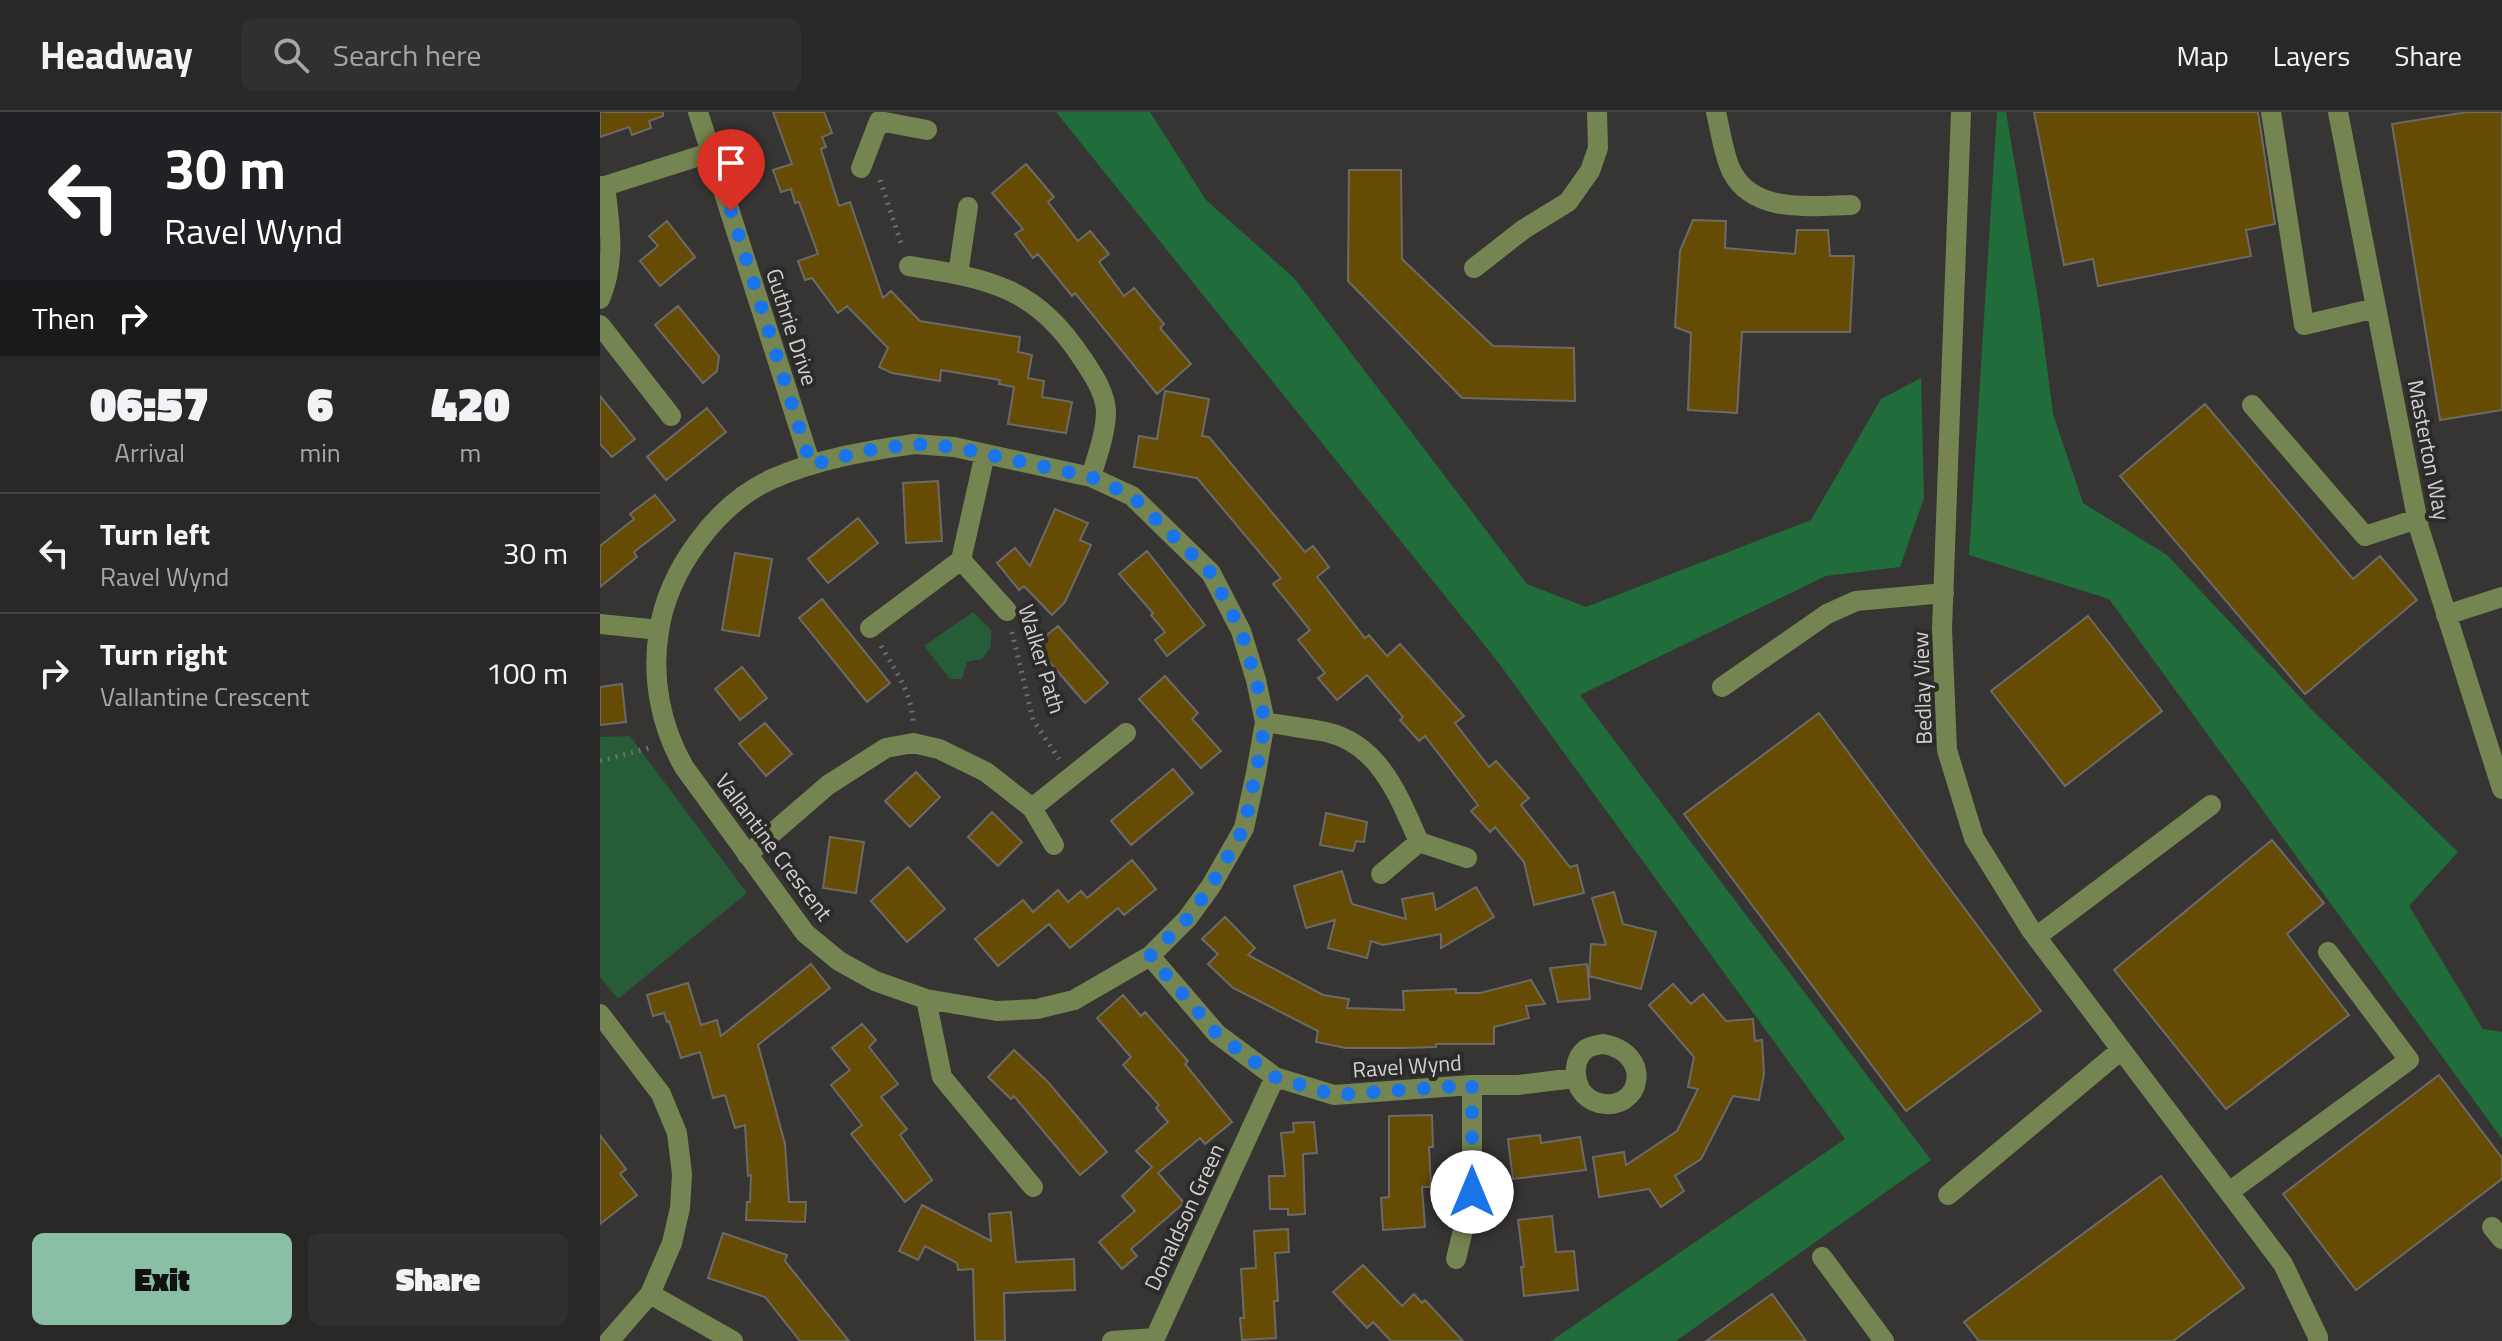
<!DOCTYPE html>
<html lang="en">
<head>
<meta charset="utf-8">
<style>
  :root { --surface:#292826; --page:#31302e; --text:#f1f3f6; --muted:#a5a6a7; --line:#454443; --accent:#8abfa5 }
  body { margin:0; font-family:"Titillium Web",sans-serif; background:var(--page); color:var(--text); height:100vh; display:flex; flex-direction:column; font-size:30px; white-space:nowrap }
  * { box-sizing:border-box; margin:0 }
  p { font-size:26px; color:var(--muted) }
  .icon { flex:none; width:44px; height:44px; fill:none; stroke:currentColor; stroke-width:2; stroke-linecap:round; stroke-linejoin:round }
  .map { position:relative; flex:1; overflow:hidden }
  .drawer { display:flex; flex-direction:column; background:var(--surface); width:600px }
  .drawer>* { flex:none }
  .top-card { background:#202124; color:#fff; overflow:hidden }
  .pin { position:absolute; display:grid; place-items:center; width:68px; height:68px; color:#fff; margin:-82px -34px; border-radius:50% 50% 50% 0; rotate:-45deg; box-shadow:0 0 8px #0007 }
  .pin .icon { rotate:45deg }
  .me { position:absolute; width:88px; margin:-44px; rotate:0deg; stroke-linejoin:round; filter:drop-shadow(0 0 6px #0008) }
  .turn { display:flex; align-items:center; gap:28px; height:168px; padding:0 32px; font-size:36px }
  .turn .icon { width:104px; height:104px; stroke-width:2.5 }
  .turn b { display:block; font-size:56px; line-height:68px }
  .then { display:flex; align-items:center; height:76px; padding:0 32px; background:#0003; gap:16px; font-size:30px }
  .eta { display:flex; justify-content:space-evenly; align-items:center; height:136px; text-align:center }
  .eta b { font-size:48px; font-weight:800; line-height:56px }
  .button { display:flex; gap:16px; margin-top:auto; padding:16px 32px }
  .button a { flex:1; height:92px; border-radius:12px; background:var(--accent); color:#111; font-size:32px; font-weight:800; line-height:92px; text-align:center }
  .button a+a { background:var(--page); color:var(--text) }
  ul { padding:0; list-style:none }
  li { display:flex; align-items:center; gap:24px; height:120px; padding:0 32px; border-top:2px solid var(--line) }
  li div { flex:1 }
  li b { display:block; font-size:30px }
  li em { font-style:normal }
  header { display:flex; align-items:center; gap:48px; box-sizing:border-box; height:112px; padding:0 40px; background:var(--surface); border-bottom:2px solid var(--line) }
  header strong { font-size:38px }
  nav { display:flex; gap:44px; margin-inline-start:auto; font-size:28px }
  .search { width:560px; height:72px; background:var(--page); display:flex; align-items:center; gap:20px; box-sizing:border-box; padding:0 28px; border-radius:12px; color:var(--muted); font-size:30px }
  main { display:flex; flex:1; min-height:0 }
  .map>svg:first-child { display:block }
  .green { fill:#265c37 }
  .forest { fill:#206c3a }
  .building { fill:#664b04; stroke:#6c6a67; stroke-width:2 }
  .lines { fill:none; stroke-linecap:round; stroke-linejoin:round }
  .path { stroke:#6e6d6b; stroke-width:5; stroke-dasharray:2 6; stroke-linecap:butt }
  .minor { stroke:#748552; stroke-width:20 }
  .route { stroke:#1a73e8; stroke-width:14; stroke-dasharray:0 25.2 }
  .labels { text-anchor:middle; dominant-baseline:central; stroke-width:8; stroke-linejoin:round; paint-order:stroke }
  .street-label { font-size:22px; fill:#d2d1d0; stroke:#2c2b29 }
</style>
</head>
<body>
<header>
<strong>Headway</strong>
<div class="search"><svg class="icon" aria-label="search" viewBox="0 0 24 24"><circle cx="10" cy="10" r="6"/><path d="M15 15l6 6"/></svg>Search here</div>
<nav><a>Map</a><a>Layers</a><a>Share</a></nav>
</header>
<main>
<section class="drawer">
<div class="top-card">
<div class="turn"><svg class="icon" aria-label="left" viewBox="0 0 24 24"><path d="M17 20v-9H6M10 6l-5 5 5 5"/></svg><div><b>30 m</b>Ravel Wynd</div></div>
<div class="then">Then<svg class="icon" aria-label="right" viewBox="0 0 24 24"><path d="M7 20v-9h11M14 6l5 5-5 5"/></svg></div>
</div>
<div class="eta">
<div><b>06:57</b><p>Arrival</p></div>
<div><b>6</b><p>min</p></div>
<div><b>420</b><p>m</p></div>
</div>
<ul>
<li><svg class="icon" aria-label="left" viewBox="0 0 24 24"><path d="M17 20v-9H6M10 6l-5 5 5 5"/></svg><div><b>Turn left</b><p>Ravel Wynd</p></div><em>30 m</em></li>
<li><svg class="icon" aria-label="right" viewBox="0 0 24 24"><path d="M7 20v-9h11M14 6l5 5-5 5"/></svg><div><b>Turn right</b><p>Vallantine Crescent</p></div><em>100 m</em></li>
</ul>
<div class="button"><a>Exit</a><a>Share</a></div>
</section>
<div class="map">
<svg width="1902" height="1229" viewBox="0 0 1902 1229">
  <rect width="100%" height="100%" fill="#373533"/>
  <path class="green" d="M373,500L391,518V535L382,547L367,550L362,567H350L324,534Z
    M30,624L147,781L18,887L0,865V625Z"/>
  <path class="forest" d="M456,0H550L606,88L694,166L927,472L986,495L1211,408L1281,287L1321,266L1324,386L1300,455L1226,464L980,583L1331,1048L1076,1229H951L1245,1027L898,550Z
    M1397,0H1406L1439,193L1453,302L1483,391L1567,443L1712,598L1858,740L1809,794L1883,917L1902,920V1027L1509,487L1369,443Z"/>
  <path class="building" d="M0,0H63V4L49,9L51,16L32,23L29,15L0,25Z
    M173,0H224L232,21L222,25L226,35L221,37L239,94L250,90L283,186L291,179L320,209L420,225L418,240L432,243L428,266L444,269L442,285L472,290L466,321L408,312L414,275L399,272L400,268L341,258L340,269L292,261L279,255L288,236L247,194L238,201L212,166L205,168L198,149L218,142L199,90L195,91L191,77L181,80L173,58L192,52Z
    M1434,0H1658L1675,112L1646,118L1651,144L1498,174L1493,147L1464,153Z
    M1867,0H1902V298L1840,308L1792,12Z
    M426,52L454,85L448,90L478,129L490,119L509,142L499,150L524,184L534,176L564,212L560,216L591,252L557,282L475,181L472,184L438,142L433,146L415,122L423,117L392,81Z
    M749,58H801L802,147L893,234L974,236L975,289L862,286L748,169Z
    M1093,108L1126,109L1125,136L1195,142L1197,118H1228L1230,144H1254L1250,220H1142L1137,301L1088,298L1091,221L1075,215L1080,139Z
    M67,109L95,145L60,174L40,149L58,134L49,124Z
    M78,194L119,244L117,259L103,271L55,213Z
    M565,279L609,287L602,324L609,325L705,440L713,434L729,455L717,465L765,526L769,523L787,544L800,532L864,604L855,611L889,655L896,649L929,686L921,693L970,755L977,753L984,781L934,793L924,750L895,715L890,720L871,699L878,693L825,624L819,629L800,608L803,605L767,563L737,588L718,566L725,561L698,528L710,518L673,472L681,466L597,366L534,355L539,324L557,327Z
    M0,284L35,327L12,345L0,332Z
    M1605,292L1753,467L1780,444L1817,488L1705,582L1520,364Z
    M107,296L126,320L66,368L47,345Z
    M338,369L342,429L306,431L303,371Z
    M55,383L75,408L34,440L37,445L0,475V434L34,407L30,402Z
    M455,397L488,411L480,428L491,433L465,490L452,503L424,474L419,478L397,451L415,436L430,454Z
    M258,406L278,431L228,471L208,447Z
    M547,439L605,513L567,544L555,528L565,520L551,503L553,501L519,462Z
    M135,441L172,447L159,524L122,518Z
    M222,487L290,571L267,590L199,506Z
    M1488,504L1562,599L1465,674L1391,579Z
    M458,514L508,571L485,591L435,533Z
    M142,555L167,586L140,608L115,577Z
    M565,564L598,601L592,607L621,639L601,656L539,587Z
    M22,572L26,610L0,613V575Z
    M1219,601L1441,899L1306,999L1084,702Z
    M165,611L192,642L166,664L139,632Z
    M573,657L593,681L531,733L511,709Z
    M316,660L340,685L310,715L285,689Z
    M392,700L422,730L398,754L368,725Z
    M726,701L767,710L764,730L756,729L753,739L720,733Z
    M230,725L264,730L256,781L223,776Z
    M1672,728L1724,791L1687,822L1749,903L1626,997L1514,858Z
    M532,748L556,777L524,803L518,796L470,836L449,812L398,854L375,827L423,788L433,800L458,778L468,790L481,779L487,786Z
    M308,755L345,797L307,830L271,789Z
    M742,759L752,792L806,807L802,787L833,781L836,798L876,775L894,805L841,836V822L783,833L771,829L767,846L728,836L735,808L706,816L694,774Z
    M1014,780L1023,812L1056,820L1041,877L989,864L991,832L1006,833L992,786Z
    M625,805L655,836L648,843L723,883L749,887L747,896L804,898L803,879L856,877V881H880L931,868L945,892L926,894L929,906L894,915V932H836V935L803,936H746L716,930L718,919L633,876L608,852L618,842L602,827Z
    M211,852L230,876L158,933L185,1032L189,1090H206L205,1110L146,1108L147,1090H150L151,1063L148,1064L145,1013L135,1016L125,983L113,986L100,940L81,946L69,909L67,910L64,901L53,904L47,883L88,871L101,913L117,908L121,924Z
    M987,852L990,887L958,890L950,856Z
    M1073,872L1091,892L1103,882L1126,909L1153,907L1155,929L1162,928L1164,962L1159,988L1133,984L1101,1047L1075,1064L1084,1079L1061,1095L1049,1077L999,1085L993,1045L1024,1040L1026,1053L1077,1019L1098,977L1088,975L1094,945L1049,893Z
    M523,883L541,904L545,900L588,949L585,952L632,1010L605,1032L600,1026L558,1061L584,1091L531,1137L537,1144L522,1157L499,1130L535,1099L522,1084L552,1055L536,1039L568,1010L556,996L559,993L523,953L531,945L497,906Z
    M262,912L276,928L269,935L298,972L281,985L307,1017L300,1023L332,1068L305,1090L251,1022L262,1013L231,973L250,958L232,936Z
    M414,938L448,970L507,1040L480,1063L414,984L411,987L388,965Z
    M1839,963L1902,1046V1067L1756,1178L1683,1082Z
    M832,1003L833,1035H829L831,1075H822L825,1115L783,1118L781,1086L789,1085V1004Z
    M714,1010L717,1041L703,1042L705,1102L688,1103V1097H670L669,1064H685L681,1021L694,1020L693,1011Z
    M0,1023L26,1057L20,1062L37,1083L0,1112Z
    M940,1023L941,1031L980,1025L986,1058L913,1067L908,1027Z
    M1561,1064L1644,1176L1573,1229H1379L1364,1210Z
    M322,1093L391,1129L389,1102L411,1100L416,1150L474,1147L475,1178L404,1181L405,1229H375L373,1157L358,1158L357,1151L325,1134L318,1148L299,1139Z
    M952,1104L956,1140L974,1139L978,1178L924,1184L921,1155H924L918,1108Z
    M688,1117L689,1140L675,1141L678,1189H674L676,1226L642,1228L640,1206H644L641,1157L656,1156L654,1119Z
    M123,1121L187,1143L185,1149L249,1229H200L165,1185L108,1166Z
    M763,1153L802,1194L814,1182L822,1191L825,1188L863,1229H791L773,1210L767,1216L733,1180Z
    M1172,1182L1206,1229H1106Z"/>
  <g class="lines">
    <path class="path" d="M280,68L302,134
      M412,520L433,608L459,647
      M281,534C295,558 313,583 313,612
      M0,649L53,635"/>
    <path class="minor" d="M98,0L211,353
      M1116,0C1120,17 1124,45 1132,60C1154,102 1212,94 1251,93
      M1361,0L1342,517L1347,638L1374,726L1431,818L1683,1152L1718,1225V1229
      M1671,0L1704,213L1776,196
      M1738,0L1819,416L1902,677
      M261,56L279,9L327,18
      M0,74H5L112,40
      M309,154C391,167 436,175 484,249C494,264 505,281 506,299C506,321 497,344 491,365
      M874,156L924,117L968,90L990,59L998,36L997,0
      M358,162L368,95
      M0,187C16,149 10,114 5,74
      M0,213L71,304
      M1652,293L1765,424L1817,407
      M314,332L354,335L491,365L532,384L611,461L641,519L656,568L665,610L656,661L644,716L611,774L587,807L550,844L474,888L437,897L397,899L326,887L275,869L239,849L205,821L84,655C61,615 51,566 59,519C68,459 116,392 172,367C217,347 266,339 314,332Z
      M361,448L407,499
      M1846,503L1902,485
      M0,512L59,518
      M270,516L361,448L385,342
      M1122,575L1227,502L1256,489L1344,481
      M665,610C685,614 706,616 726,620C780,632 799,685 819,730
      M432,696L526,621
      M819,730L867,746
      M147,743L228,673L286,636L313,631L339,637L386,660L432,696L454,733
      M781,762L819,730
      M1436,825L1611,693
      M550,844L617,922L675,965L734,983L872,973H918L975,966
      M326,887L342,965L433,1075
      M0,902L61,982L77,1021L82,1062L80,1096L72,1131L50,1182L9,1229
      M1003,932C1055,941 1041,1001 999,991C991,989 985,985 980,977C974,965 973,947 986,937C990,934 998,933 1003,932Z
      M1629,1080L1809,948L1728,840
      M1348,1083L1521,938
      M1892,1115L1902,1127
      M1222,1145L1284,1229
      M856,1147L872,1080V973
      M50,1182L133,1229
      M512,1229L555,1226L675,965"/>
  </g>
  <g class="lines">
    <path class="route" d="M131,99L211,353L264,339L314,332L354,335L491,365L532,384L611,461L641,519L656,568L665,610L661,636L644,716L611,774L587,807L550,844L617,922L675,965L734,983L872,973V1080"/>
  </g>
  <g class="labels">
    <g class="street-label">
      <text transform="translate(192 215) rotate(72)">Guthrie Drive</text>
      <text transform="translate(1829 338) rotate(79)">Masterton Way</text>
      <text transform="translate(442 547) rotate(73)">Walker Path</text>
      <text transform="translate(1322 576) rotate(-92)">Bedlay View</text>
      <text transform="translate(174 735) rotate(53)">Vallantine Crescent</text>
      <text transform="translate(807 954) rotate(-4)">Ravel Wynd</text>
      <text transform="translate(584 1105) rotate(-65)">Donaldson Green</text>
    </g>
  </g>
</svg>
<div class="pin" style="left:131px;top:99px;background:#d93025"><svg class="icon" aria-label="arrive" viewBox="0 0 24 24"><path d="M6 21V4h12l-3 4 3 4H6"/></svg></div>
<svg class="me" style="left:872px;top:1080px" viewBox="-20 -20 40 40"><circle r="19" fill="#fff"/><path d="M0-13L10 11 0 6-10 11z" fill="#1a73e8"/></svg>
</div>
</main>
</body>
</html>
